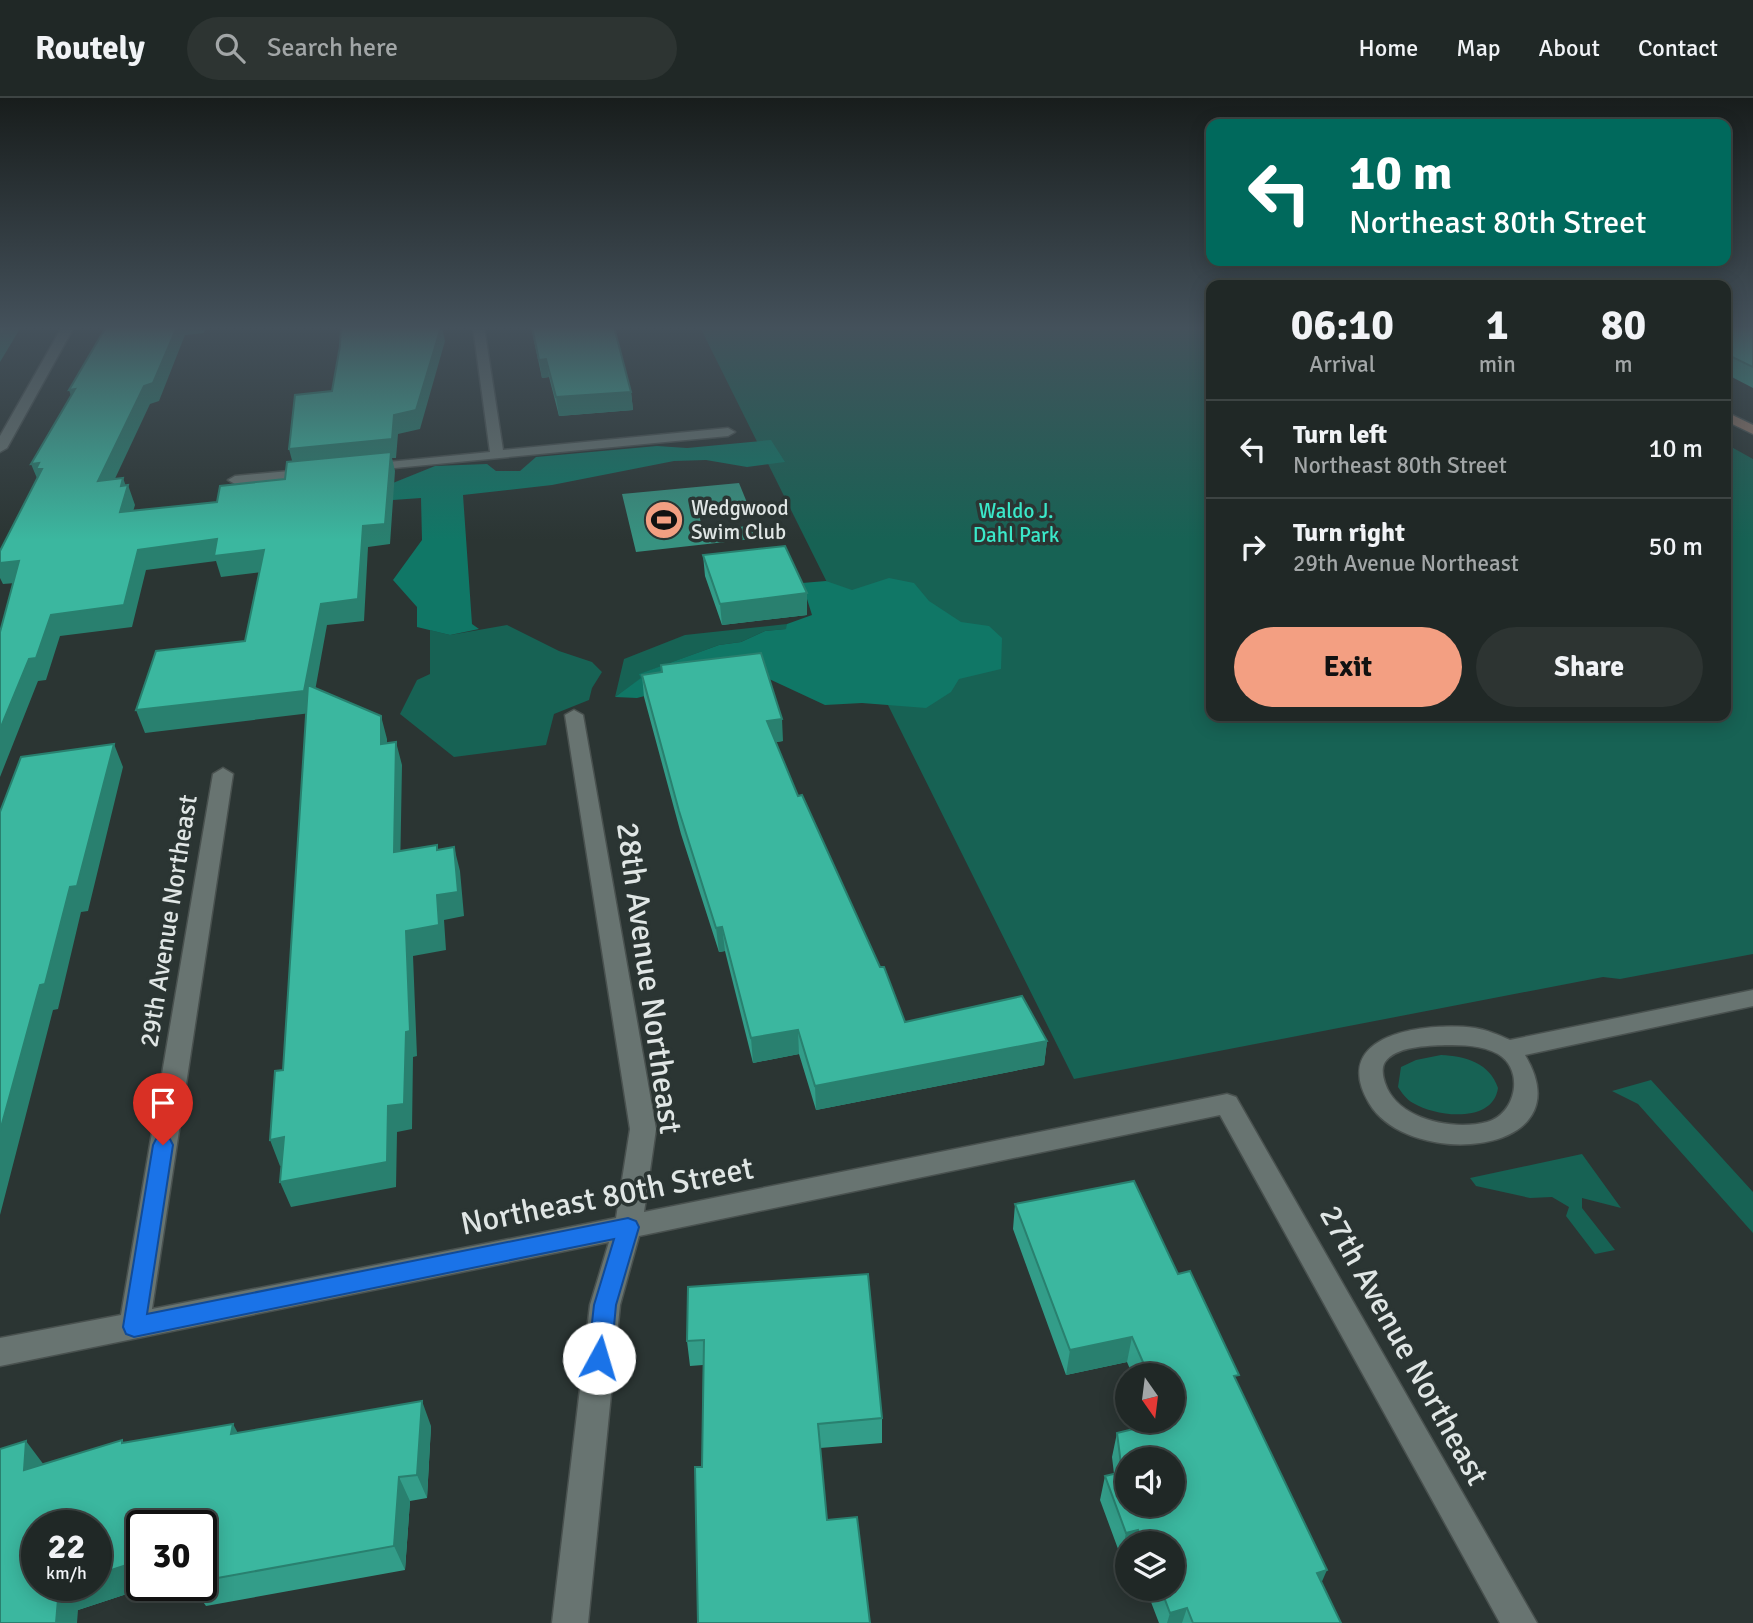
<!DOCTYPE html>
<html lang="en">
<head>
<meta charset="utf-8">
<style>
  :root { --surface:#202826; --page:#2d3432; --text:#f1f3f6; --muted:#a2a6a7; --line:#3d4443; --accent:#f39f82 }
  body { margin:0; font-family:Signika,sans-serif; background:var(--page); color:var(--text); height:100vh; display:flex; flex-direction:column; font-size:26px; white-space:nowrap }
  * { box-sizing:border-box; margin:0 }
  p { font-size:23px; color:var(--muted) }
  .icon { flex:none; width:38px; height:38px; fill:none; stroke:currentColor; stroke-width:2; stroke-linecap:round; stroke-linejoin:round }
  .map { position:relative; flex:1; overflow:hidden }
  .sheet { position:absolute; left:1206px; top:182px; width:525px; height:441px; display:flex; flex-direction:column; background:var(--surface); border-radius:14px; box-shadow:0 4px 18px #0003,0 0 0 2px var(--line) }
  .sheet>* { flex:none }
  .banner { position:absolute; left:1206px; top:21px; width:525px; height:147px; border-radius:14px; box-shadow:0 4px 18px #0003,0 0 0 2px var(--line); background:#00695c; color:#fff; overflow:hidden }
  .needle { width:46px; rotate:166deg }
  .controls { position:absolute; left:1115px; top:1265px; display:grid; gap:14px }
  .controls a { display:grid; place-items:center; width:70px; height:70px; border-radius:50%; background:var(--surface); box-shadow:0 4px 18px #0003,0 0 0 2px var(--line); font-size:35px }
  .speed { position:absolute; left:21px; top:1412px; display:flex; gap:14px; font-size:35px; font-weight:700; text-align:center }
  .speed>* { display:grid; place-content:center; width:91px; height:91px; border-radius:50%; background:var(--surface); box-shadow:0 4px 18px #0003,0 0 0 2px var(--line); line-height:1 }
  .speed small { font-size:18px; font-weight:400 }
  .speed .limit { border:4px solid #111; border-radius:10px; background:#fff; color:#111 }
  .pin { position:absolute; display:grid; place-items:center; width:60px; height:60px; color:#fff; margin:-72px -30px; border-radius:50% 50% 50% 0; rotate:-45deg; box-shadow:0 0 7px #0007 }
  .pin .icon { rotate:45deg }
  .me { position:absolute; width:77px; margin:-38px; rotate:6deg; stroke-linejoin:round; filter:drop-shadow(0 0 5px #0008) }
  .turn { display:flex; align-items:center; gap:24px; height:147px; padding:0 28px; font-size:32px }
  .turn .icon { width:91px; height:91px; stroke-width:2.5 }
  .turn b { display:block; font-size:49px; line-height:60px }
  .eta { display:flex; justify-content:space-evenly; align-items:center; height:119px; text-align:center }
  .eta b { font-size:42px; font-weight:700; line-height:49px }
  .button { display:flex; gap:14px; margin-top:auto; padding:14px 28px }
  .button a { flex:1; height:80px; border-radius:42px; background:var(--accent); color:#111; font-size:28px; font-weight:700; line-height:80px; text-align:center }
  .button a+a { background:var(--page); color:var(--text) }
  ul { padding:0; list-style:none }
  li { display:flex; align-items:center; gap:21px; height:98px; padding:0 28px; border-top:2px solid var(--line) }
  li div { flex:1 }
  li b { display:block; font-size:26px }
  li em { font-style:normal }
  header { display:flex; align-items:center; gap:42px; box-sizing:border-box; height:98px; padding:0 35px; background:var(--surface); border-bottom:2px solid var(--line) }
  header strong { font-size:33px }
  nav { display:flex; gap:38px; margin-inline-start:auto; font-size:24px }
  .search { width:490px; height:63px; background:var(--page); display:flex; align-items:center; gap:18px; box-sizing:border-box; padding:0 24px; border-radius:38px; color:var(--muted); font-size:26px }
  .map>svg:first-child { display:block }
  .green { fill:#176254 }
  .forest { fill:#107766 }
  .water { fill:#379280 }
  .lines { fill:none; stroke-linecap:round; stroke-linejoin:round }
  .street-casing { stroke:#49514f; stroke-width:3 }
  .secondary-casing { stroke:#49514f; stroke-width:3 }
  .street { fill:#687471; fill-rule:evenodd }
  .secondary { fill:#947768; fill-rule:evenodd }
  .wall { fill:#339d89 }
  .shaded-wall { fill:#29806f }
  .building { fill:#3bb79f; stroke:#29806f; stroke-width:2; fill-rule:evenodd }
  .route { fill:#1a73e8; stroke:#114b97; stroke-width:2 }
  .labels { text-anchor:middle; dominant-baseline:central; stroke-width:7; stroke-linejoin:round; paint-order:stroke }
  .far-poi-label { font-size:21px; fill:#e0e6e5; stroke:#2b3533; text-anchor:start }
  .far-park-label { font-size:21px; fill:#3ae8c9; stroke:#2b3533 }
  .street-label { font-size:26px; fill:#e0e6e5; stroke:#2b3533 }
  .near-street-label { font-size:32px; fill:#e0e6e5; stroke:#2b3533 }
</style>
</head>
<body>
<header>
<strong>Routely</strong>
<div class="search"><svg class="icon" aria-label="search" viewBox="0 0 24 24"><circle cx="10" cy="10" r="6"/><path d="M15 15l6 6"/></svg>Search here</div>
<nav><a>Home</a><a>Map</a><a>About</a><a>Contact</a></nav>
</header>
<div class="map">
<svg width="1753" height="1525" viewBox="0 0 1753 1525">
  <rect width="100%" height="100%" fill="#2b3533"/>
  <path class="green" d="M700,229H1211V618H1726V346L1753,361V856L1620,881L1603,879L1074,981Z
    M787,526V531L765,533L741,544L719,547L640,576L642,580L615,599L624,561L685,537Z
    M507,527L559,553L592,564L602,574L592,590L589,602L554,616L546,647L454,659L400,616L417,582L430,576V532L450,537Z
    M1441,957C1465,958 1490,965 1498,990C1493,1026 1436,1019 1413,1005C1406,1001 1402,995 1398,989L1401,969L1416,962Z
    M1651,982L1753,1094V1135L1638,1006L1612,993Z
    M1582,1056L1621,1110L1582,1100V1110L1615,1152L1595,1156L1566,1118L1569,1109L1552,1099L1530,1100L1476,1088L1470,1080Z"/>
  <path class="forest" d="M771,342L785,364L747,369L706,362L674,363L552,387L463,397L472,526L479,531L450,537L417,529V509L393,482L422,442L421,400L393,402L383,389L435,368L487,366L496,373H520L536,359L657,348L687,350Z
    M889,480L914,485L929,503L961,524L989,528L1002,540L1001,571L959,581L951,594L926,610L862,605L825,607L767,580L660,594L637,600L615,599L641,580L639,576L719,547L741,544L765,533L786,531L787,526L812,517L802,485L826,483L852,492Z"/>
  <path class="water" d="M739,385L750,412L699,417L703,433L756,427L761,440L636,454L622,396Z"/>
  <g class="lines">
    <g class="street-casing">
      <path id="street" d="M62,229H74L7,350L0,354V338Z
        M473,229H484L503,352L728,330L735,334L728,338L363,373L361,370L368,366L490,354Z
        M311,371L316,372V378L235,386L228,382L235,378Z
        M574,612L583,617L656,1031L644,1114L1227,996L1236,999L1537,1525H1500L1220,1017L639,1138L620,1207L588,1525H552L590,1207L609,1144L0,1268V1240L121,1217L213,676L223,670L233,676L152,1211L616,1120L630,1031L565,617Z
        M1753,892V908L1525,957C1586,1059 1408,1072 1369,1005C1328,935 1427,924 1475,930C1487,932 1499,937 1510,942ZM1445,947C1464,947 1481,947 1498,956C1525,972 1516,1016 1487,1024C1454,1033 1397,1022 1385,985C1383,979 1381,970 1385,964C1396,948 1427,948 1445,947Z"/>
    </g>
    <g class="secondary-casing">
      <path id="secondary" d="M1726,314L1753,327V336L1726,323Z"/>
    </g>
    <use href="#street" class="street"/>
    <use href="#secondary" class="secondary"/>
  </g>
  <path class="wall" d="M531,229H614L631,294L633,312L559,318L549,279L542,280Z
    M1726,229H1753V290L1726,276Z
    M703,457L807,517L722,527L705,478Z
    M642,577L783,643L776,644L798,698L905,924L1047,943L1044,967L816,1012L799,956L753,965L725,853L719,854L681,736L644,599Z
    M1015,1106L1178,1176L1237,1284L1322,1485L1341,1525H1159L1146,1491H1172V1446H1127L1121,1459L1100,1402L1105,1378L1114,1376L1112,1359L1117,1335L1153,1326L1152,1323H1172V1278H1133L1127,1264L1066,1277L1013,1131Z
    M688,1189L882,1320V1345L820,1350L827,1422L870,1525L702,1369L703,1267L690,1268L687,1243Z
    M431,1328L427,1400L410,1403L405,1472L206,1508L192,1488H201V1428L142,1488H151L78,1512L122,1342L124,1345L238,1335Z"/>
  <path class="shaded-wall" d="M6,229H21L0,264V238Z
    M177,229H206L204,235L185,237L159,303L150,306L105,402L98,383L144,288Z
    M441,229H442L445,243L420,331L398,336L396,360H392L395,373L390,446L368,449L364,523L327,527L311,615L145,635L136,612L304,593L294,370L289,351L394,317Z
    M546,261L549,279L542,280L539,262Z
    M75,291V310L69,292Z
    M631,294L633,312L559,318L556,299Z
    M39,365L41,371L39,385L31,366Z
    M123,380L127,391L128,387L135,407L127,434L120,414L121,388Z
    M217,441L264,452L270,473L221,479L216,463L146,472L132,529L60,538L46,582L38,583L0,679V631L29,561L51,517L138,452Z
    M19,463L28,484L3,486L0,480V465Z
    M807,495V517L722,527L720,506Z
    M381,618L387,641V670L381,646Z
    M782,621L783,643L768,645L767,623Z
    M396,644L402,667L400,778L394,754Z
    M114,646L123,669L88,813L81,814L58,911L53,912L0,1117V1033L40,887Z
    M454,749L460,773L464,818L444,822L446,852L413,858L417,958L413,959L412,1031L397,1034L396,1089L291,1109L280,1084L388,1008L406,833L437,797Z
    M722,829L725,853L719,854L716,830Z
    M798,932L799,956L753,965L751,940Z
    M1047,943L1044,967L816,1012L815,988Z
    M284,1039L294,1064L280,1068L270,1042Z
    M1132,1239L1127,1264L1066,1277L1070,1252Z
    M422,1303L431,1328L427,1400L417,1377Z
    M233,1326L246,1350L231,1336Z
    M26,1343L44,1367L24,1372Z
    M399,1379L410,1403L405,1472L394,1448Z
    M1138,1432L1134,1446H1127V1457L1121,1459L1126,1435Z
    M142,1462V1488H151L78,1512L77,1525H56L59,1489L63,1488H96V1477Z
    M1327,1472L1317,1495V1475Z
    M1187,1510L1182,1525H1167L1170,1515Z"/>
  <path class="building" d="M0,229H6L0,238Z
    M106,229H177L153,285L144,288L98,383L123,380L121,388L128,387L120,414L217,404L220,388L285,381L287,364L391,354L385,426L363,428L358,501L321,506L304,593L136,612L156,553L245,543L264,452L214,458L217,441L138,452L124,507L51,517L36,560L29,561L0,631V534L19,463L0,465V453L42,371H36L39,365L31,366L75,291L69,292Z
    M341,229H441L416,312L394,317L392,341L289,351L295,297L332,293L340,248Z
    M532,229H614L631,294L556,299L546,261L539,262Z
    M1726,229H1753V269L1726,256Z
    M785,448L807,495L720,506L703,457Z
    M761,555L782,621L767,623L798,698L802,697L880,869H884L905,924L1022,898L1047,943L815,988L798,932L751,940L722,829L716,830L679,713L642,577L662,574L661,567Z
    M308,587L381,618V646L396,644L394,754L437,747V752L454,749L458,794L437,797L439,827L406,833L410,933L406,934L404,1006L388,1008L387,1064L280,1084L284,1039L270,1042L275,973L283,972Z
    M114,646L77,788L70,789L45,886L40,887L0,1033V714L21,659Z
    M1134,1083L1178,1176L1190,1173L1239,1277L1234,1278L1327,1472L1317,1475L1341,1525H1193L1187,1510L1170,1515L1161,1491H1172V1446H1143L1138,1432L1126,1435L1105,1378L1122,1374L1117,1335L1166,1323H1172V1278H1149L1132,1239L1070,1252L1015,1106ZM1127,1362H1172V1407H1127Z
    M868,1176L882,1320L818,1326L827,1422L857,1419L870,1525H698L695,1369H702L704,1242L687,1243L688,1189Z
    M422,1303L417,1377L399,1379L394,1448L201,1483V1428H142V1462L96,1477V1428H37V1488H63L59,1489L56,1525H0V1351L26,1343L24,1372L122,1342V1345L233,1326L231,1336Z"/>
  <linearGradient id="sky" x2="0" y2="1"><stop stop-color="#181d1c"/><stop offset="0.52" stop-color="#44515b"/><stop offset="1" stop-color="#44515b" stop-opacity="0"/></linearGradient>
  <rect width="1753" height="442" fill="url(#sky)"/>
  <path class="route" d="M163,1039L170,1041L173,1047L147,1216L628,1120L636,1123L639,1129L616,1207L611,1260L607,1268L599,1271L591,1268L588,1260L594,1207L614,1141L134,1239L126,1236L123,1229L153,1047L156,1041Z"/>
  <defs>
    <g id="stadium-disc" transform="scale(2.0125)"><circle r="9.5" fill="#f39f82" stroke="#2b3533"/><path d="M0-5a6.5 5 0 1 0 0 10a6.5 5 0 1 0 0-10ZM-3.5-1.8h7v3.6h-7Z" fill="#111"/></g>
  </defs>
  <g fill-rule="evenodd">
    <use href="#stadium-disc" x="664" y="422"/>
  </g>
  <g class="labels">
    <g class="far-poi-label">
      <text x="691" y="410">Wedgwood<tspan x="691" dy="24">Swim Club</tspan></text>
    </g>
    <g class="far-park-label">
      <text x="1016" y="413">Waldo J.<tspan x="1016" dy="24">Dahl Park</tspan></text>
    </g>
    <g class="street-label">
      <text transform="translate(169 823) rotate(-81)">29th Avenue Northeast</text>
    </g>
    <g class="near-street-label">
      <text transform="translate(649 880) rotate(82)">28th Avenue Northeast</text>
      <text transform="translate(607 1098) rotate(-11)">Northeast 80th Street</text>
      <text transform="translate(1404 1247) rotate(61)">27th Avenue Northeast</text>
    </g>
  </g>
</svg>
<div class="controls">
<a><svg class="needle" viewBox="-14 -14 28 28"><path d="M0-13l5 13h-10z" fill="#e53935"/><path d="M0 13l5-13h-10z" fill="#a2a6a7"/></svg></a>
<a><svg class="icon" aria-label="sound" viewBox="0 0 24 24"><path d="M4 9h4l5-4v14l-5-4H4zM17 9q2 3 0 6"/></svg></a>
<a><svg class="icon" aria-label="layers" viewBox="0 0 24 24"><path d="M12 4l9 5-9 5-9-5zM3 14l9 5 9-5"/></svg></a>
</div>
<div class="speed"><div>22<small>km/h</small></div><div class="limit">30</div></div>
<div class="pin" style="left:163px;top:1047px;background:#d93025"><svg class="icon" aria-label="arrive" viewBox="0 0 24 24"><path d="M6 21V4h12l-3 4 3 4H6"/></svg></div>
<svg class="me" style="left:599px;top:1260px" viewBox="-20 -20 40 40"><circle r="19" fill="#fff"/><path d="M0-13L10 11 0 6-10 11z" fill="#1a73e8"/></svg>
<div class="banner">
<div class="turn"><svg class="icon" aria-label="left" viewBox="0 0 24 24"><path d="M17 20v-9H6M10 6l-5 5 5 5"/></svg><div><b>10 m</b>Northeast 80th Street</div></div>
</div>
<section class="sheet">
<div class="eta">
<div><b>06:10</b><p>Arrival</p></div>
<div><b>1</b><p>min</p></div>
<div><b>80</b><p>m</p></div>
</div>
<ul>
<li><svg class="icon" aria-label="left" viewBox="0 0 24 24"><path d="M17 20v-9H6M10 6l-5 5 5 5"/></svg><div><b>Turn left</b><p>Northeast 80th Street</p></div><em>10 m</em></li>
<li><svg class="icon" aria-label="right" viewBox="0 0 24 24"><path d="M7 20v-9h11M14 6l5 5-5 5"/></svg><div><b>Turn right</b><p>29th Avenue Northeast</p></div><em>50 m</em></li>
</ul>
<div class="button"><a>Exit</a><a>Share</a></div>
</section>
</div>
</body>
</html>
